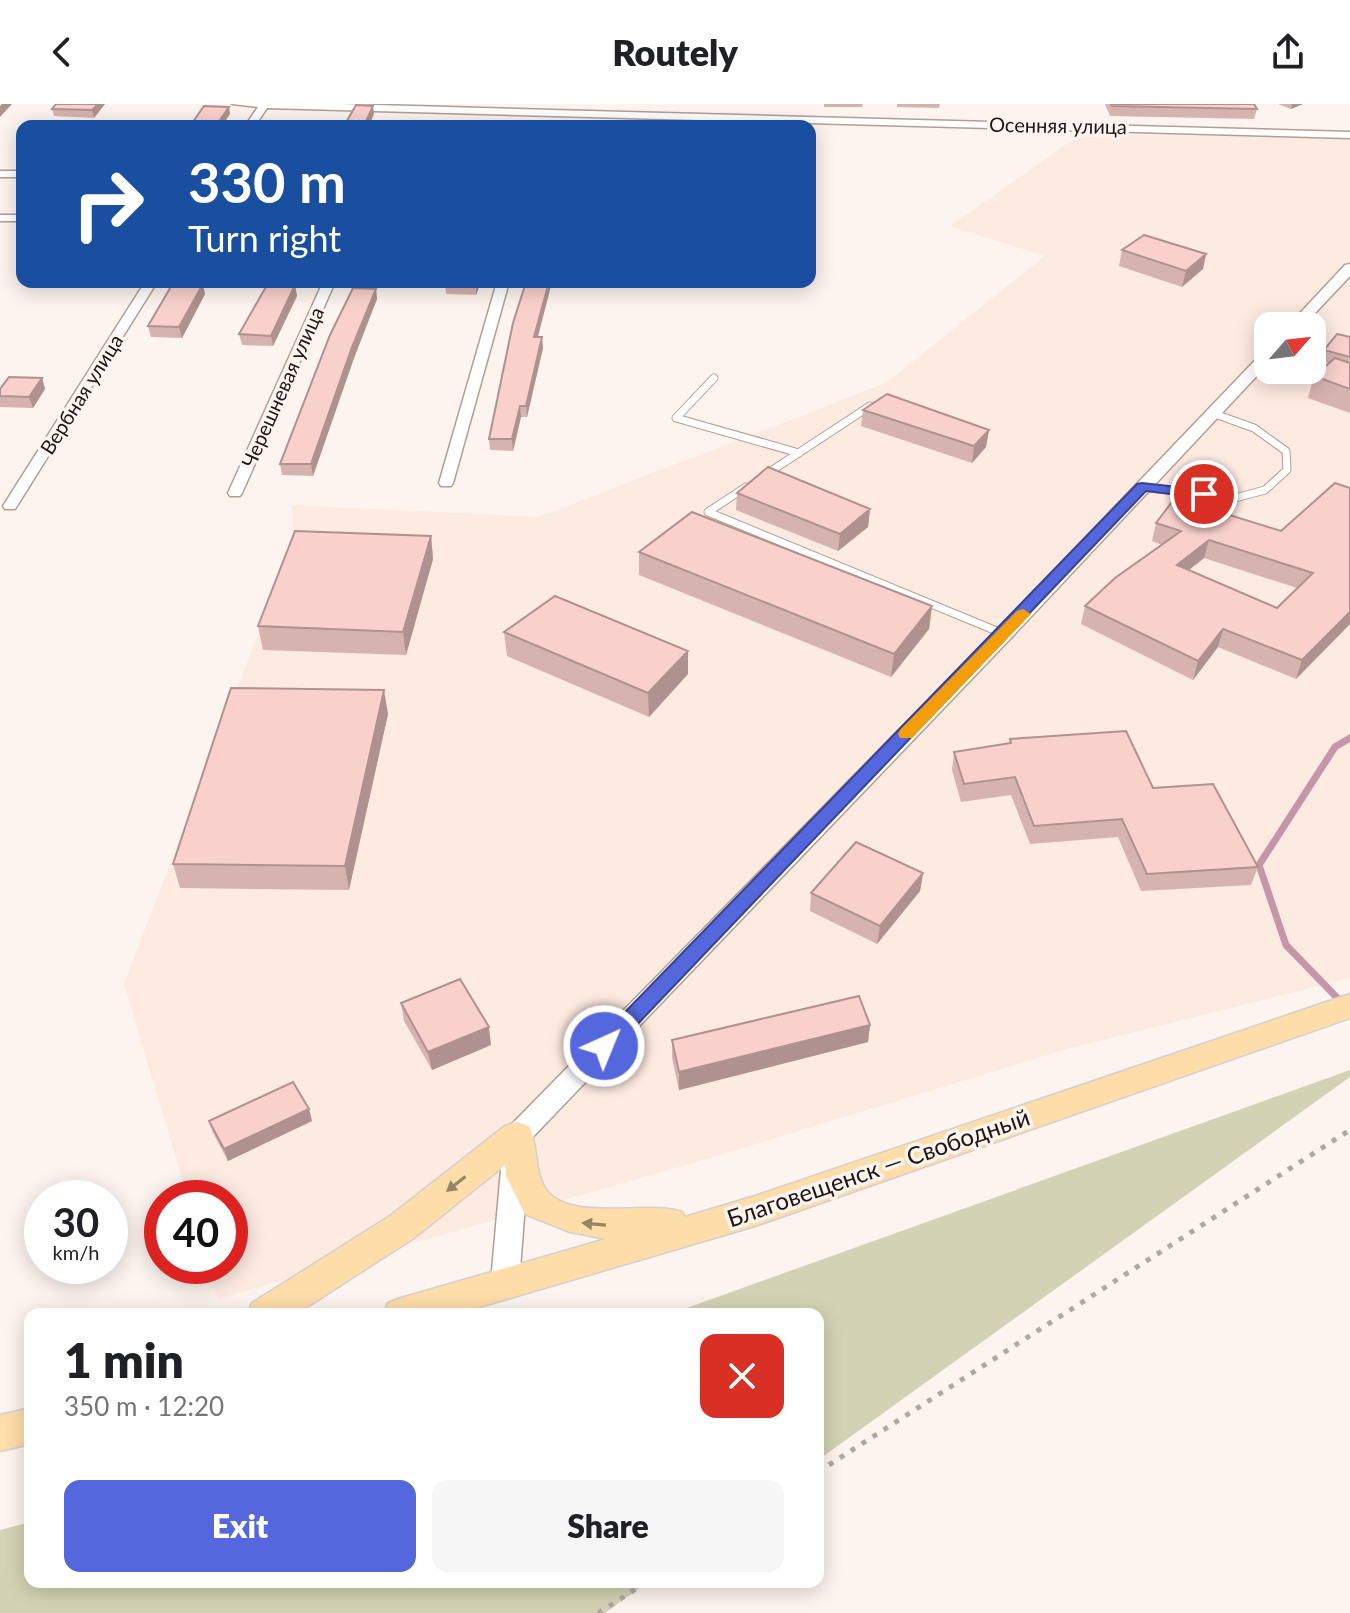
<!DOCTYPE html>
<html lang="en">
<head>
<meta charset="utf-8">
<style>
  :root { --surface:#fff; --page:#f6f6f6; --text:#202124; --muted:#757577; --accent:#5467dd }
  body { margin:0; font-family:Lato,sans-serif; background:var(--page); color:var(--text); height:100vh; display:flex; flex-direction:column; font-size:30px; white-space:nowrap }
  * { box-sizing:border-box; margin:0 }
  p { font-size:26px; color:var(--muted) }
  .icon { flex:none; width:44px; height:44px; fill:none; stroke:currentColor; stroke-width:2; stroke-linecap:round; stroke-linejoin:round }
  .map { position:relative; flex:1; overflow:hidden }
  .details { position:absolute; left:24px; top:1204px; width:800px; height:280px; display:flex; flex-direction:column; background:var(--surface); border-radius:16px; box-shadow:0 4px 20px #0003 }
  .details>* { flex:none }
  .hud { position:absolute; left:16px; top:16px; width:800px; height:168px; border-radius:16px; box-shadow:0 4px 20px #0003; background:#1a4fa0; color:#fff; overflow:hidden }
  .needle { width:52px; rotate:62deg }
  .controls { position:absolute; left:1254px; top:208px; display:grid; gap:16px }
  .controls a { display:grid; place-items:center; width:72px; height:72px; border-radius:16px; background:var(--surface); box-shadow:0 4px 20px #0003; font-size:40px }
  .speed { position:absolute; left:24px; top:1076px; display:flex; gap:16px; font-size:40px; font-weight:700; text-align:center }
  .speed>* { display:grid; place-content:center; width:104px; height:104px; border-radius:50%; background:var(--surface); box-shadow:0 4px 20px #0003; line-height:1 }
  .speed small { font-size:20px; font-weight:400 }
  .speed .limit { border:12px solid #d22; background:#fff; color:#111 }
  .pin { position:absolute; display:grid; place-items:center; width:68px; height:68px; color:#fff; margin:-34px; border:4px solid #fff; border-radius:50%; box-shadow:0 2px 8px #0007 }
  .me { position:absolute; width:88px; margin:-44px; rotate:44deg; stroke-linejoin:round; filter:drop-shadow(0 0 6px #0008) }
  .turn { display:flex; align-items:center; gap:28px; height:168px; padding:0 40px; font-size:36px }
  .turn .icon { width:104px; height:104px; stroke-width:2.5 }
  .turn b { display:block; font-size:56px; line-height:68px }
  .round { display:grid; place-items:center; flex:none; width:84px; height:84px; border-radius:16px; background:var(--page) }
  .summary { display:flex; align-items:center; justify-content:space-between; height:136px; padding:0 40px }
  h1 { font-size:48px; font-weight:800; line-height:60px }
  .primary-button { display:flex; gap:16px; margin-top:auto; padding:16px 40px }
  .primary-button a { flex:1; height:92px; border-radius:16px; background:var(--accent); color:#fff; font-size:32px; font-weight:800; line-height:92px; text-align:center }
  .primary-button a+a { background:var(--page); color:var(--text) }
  header { display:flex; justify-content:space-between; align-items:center; height:104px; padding:0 40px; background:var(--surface); font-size:36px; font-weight:800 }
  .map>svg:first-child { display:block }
  .built { fill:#fdeae1; fill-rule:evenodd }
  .green { fill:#d3d2b4 }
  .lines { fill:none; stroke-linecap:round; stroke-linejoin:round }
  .stream { stroke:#c496a7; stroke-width:7 }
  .service-casing { stroke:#b39e92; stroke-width:9 }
  .minor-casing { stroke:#b39e92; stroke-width:3 }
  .tertiary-casing { stroke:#b39e92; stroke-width:3 }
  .primary-casing { stroke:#d2d0d0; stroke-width:3 }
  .path { stroke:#b0a8a3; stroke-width:5; stroke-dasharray:5 8; stroke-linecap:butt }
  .service { stroke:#fff; stroke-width:7 }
  .minor { fill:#fff; fill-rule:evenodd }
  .tertiary { fill:#fff; fill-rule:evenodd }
  .primary { fill:#fedda9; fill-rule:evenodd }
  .wall { fill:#d7b3b0; fill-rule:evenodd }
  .shaded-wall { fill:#af9290 }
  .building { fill:#fad0cd; stroke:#af9290; stroke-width:2; fill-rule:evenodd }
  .oneway { fill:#998365 }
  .route { fill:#5467dd; stroke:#374390; stroke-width:2 }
  .slow { fill:#f59e0b }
  .labels { text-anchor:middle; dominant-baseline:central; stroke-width:7; stroke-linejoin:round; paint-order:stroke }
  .far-street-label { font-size:20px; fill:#1e1612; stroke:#fdf4ef }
  .street-label { font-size:24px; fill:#1e1612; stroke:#fdf4ef }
</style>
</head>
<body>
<header><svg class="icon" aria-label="back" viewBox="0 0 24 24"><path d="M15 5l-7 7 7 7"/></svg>Routely<svg class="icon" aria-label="share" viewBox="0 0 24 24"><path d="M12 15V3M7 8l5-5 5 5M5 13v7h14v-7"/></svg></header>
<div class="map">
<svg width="1350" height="1509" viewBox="0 0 1350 1509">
  <rect width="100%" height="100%" fill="#fdf4ef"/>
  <path class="built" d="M1081,30L1350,34V874L1070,944L700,1057L218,1195L208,1162H230V1094H188L124,880L293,439L292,401L539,413L886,279L1045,152L950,122ZM1268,222H1312V266H1268Z"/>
  <path class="green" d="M1350,966V973L818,1356V1210H670Z
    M30,1418V1478H648L605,1509H0V1426Z"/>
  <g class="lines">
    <path class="stream" d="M1350,634L1335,643L1259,761L1286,841L1350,907"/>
    <g class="service-casing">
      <path id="service" d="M714,274L676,314L799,349
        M765,371L870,302
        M746,383L708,408L1004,530
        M1142,383L1235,394L1265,386L1287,366L1286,347L1254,324L1212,309"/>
    </g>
    <g class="minor-casing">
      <path id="minor" d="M232,0H341L1350,28V34L267,4L255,22H245L258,3Z
        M0,67H22V73H0Z
        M0,111H22V117H0Z
        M145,178H157L17,402L15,405H5L3,402Z
        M323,178H335L242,389L240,392H230L228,389Z
        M497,178H509L453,379L451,382H441L439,379Z"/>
    </g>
    <g class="tertiary-casing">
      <path id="tertiary" d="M1350,160V172L1303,222H1288L1345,161Z
        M1268,246V260L1011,534L530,1036L519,1178L515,1187L505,1190L495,1187L491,1178L504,1032L508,1024L997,526L1263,248Z"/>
    </g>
    <g class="primary-casing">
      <path id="primary" d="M1350,890V914L755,1122L456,1210H383L388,1199L401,1194L606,1135L570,1128L525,1110L506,1072L505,1061L414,1134L296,1210H247L252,1199L390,1112L505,1022L517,1018L529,1022C539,1042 533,1070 548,1088C574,1118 650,1096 682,1108L685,1113L755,1092Z
        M30,1304V1340L0,1347V1311Z"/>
    </g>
    <path class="path" d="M818,1368L1350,1026
      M598,1509L647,1478"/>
    <use href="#service" class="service"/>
    <use href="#minor" class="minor"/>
    <use href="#tertiary" class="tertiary"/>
    <use href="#primary" class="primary"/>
  </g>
  <path class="wall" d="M56,0H105L94,14L54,12L52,5Z
    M824,0H863L862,3H824Z
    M897,0H940L939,4L897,3Z
    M1105,0H1254L1257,5L1254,15L1110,12Z
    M1278,0H1303L1291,5Z
    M1122,146L1206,150L1203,165L1182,183L1119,162Z
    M445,178H481L476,191L446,190Z
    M295,181L297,192L273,242L242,241L239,230Z
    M376,185L377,195L354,254L313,372L282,371L280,360Z
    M205,190L182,234L151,233L148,222Z
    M538,233L543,244L527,313H521L513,347L490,346L489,335Z
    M1350,233V309L1308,294L1314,272L1329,259L1320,257L1324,246Z
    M42,274L45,285L33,304L0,303V285Z
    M863,306L989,326L986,343L972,359L861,322Z
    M737,389L870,405L868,423L838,447L736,406Z
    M1156,419L1281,427L1350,520L1296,575L1218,543L1193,576L1081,520L1085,502L1162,441L1152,437ZM1204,454L1297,484L1277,504L1189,466Z
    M431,432L433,455L406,551L263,546L258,522Z
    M639,448L932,502L929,525L891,573L639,471Z
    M504,528L688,570L649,613L507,552Z
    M388,610L349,786L180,784L173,760Z
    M1010,635L1153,684L1258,763L1251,781L1141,787L1118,733L1030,740L1011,691L961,698L952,666L954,648L1009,640Z
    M923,769L920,787L877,840L810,807L811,789Z
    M401,899L491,941L432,966L404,917Z
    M870,921L868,938L679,986L672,954V936Z
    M309,1005L312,1017L228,1057L213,1029L209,1017Z"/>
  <path class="shaded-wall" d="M2,0H12L0,13V2Z
    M98,0H105L94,14L92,6Z
    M1292,0H1303L1291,5Z
    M373,2L374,10L369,22H364Z
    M229,3L230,10L222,22H216Z
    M1206,150L1203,165L1182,183L1186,167Z
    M476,178H481L476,191Z
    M549,178H552L535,244L534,233Z
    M203,180L205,190L182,234L179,223Z
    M295,181L297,192L273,242L271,232Z
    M376,185L377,195L354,254L313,372L311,360L352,243Z
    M542,233L543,244L527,313L526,302Z
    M42,274L45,285L33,304L29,293Z
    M520,302L521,313L513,347L512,335Z
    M989,326L986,343L972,359L974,342Z
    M870,405L868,423L838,447L840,430Z
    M431,432L433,455L406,551L403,528Z
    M1209,436L1204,454L1172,479L1177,461Z
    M932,502L929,525L891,573L894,550Z
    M1350,508V520L1296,575L1302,556Z
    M1223,525L1218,543L1193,576L1198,557Z
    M688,547V570L649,613L648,589Z
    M384,586L388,610L349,786L345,762Z
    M923,769L920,787L877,840L880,822Z
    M870,921L868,938L679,986V968Z
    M489,923L491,941L432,966L428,948Z
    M309,1005L312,1017L228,1057L224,1045Z"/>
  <path class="building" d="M56,0H98L92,6L52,5Z
    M1111,0H1254L1257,5L1112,2Z
    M356,1L373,2L364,22H344Z
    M204,2L229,3L216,22H190Z
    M1144,131L1206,150L1186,167L1122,146Z
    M445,178H476V181L445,180Z
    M526,178H549L534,233H542L526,302H520L512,335H489L513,219Z
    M173,179L203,180L179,223L148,222Z
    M267,181H295L271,232L239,230Z
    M353,184L376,185L352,243L311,360H280L330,231Z
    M1337,230L1350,233V253L1324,246Z
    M1335,254L1350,259V285L1314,272Z
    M9,273L42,274L29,293L0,292V285Z
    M887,290L989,326L974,342L863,306Z
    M768,363L870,405L840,430L737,389Z
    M1335,379L1350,384V508L1302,556L1223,525L1198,557L1085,502L1115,474L1181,427L1156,419L1175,394L1281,427ZM1209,436L1313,469L1277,504L1177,461Z
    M692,408L932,502L894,550L639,448Z
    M295,427L431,432L403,528L258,522Z
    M555,492L688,547L648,589L504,528Z
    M231,584L384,586L345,762L173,760Z
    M1126,627L1153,684L1213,680L1258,763L1147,770L1122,715L1034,722L1015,673L964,680L954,648L1011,639L1010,635Z
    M856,738L923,769L880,822L811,789Z
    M460,875L489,923L428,948L401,899Z
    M859,892L870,921L679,968L672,936Z
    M293,978L309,1005L224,1045L209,1017Z"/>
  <defs><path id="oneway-solid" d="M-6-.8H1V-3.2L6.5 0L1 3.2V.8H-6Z" transform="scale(2)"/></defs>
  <g class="oneway">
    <use href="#oneway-solid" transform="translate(456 1080) rotate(142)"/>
    <use href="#oneway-solid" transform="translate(594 1120) rotate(-175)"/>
  </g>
  <path class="route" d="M1142,379L1204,386L1211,390L1204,394L1146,387L611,948H597L594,942L597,937L1137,380Z"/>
  <path class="slow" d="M1023,505L1031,510L1028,513L912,634H900L898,630L900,626L1017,507Z"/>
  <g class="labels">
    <g class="far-street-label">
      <text transform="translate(1058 21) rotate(1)">Осенняя улица</text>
      <text transform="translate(282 283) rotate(-66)">Черешневая улица</text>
      <text transform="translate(81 290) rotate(-58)">Вербная улица</text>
    </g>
    <g class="street-label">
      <text transform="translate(878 1063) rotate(-19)">Благовещенск — Свободный</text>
    </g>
  </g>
</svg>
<div class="controls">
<a><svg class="needle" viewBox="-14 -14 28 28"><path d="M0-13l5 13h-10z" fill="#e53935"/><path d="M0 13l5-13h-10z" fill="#757577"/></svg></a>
</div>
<div class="speed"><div>30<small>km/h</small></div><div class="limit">40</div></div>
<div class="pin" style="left:1204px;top:390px;background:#d93025"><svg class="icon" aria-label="arrive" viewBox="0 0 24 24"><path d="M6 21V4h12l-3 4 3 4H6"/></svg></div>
<svg class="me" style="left:604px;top:942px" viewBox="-20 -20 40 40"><circle r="17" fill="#5467dd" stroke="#fff" stroke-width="3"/><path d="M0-11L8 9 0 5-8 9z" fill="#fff"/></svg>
<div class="hud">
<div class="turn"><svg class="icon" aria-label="right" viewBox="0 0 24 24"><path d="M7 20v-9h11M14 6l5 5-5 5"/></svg><div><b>330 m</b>Turn right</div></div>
</div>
<section class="details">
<div class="summary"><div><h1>1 min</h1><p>350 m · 12:20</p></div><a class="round" style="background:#d93025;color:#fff"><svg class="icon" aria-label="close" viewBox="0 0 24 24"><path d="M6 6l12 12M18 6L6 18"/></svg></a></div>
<div class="primary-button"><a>Exit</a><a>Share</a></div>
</section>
</div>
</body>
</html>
